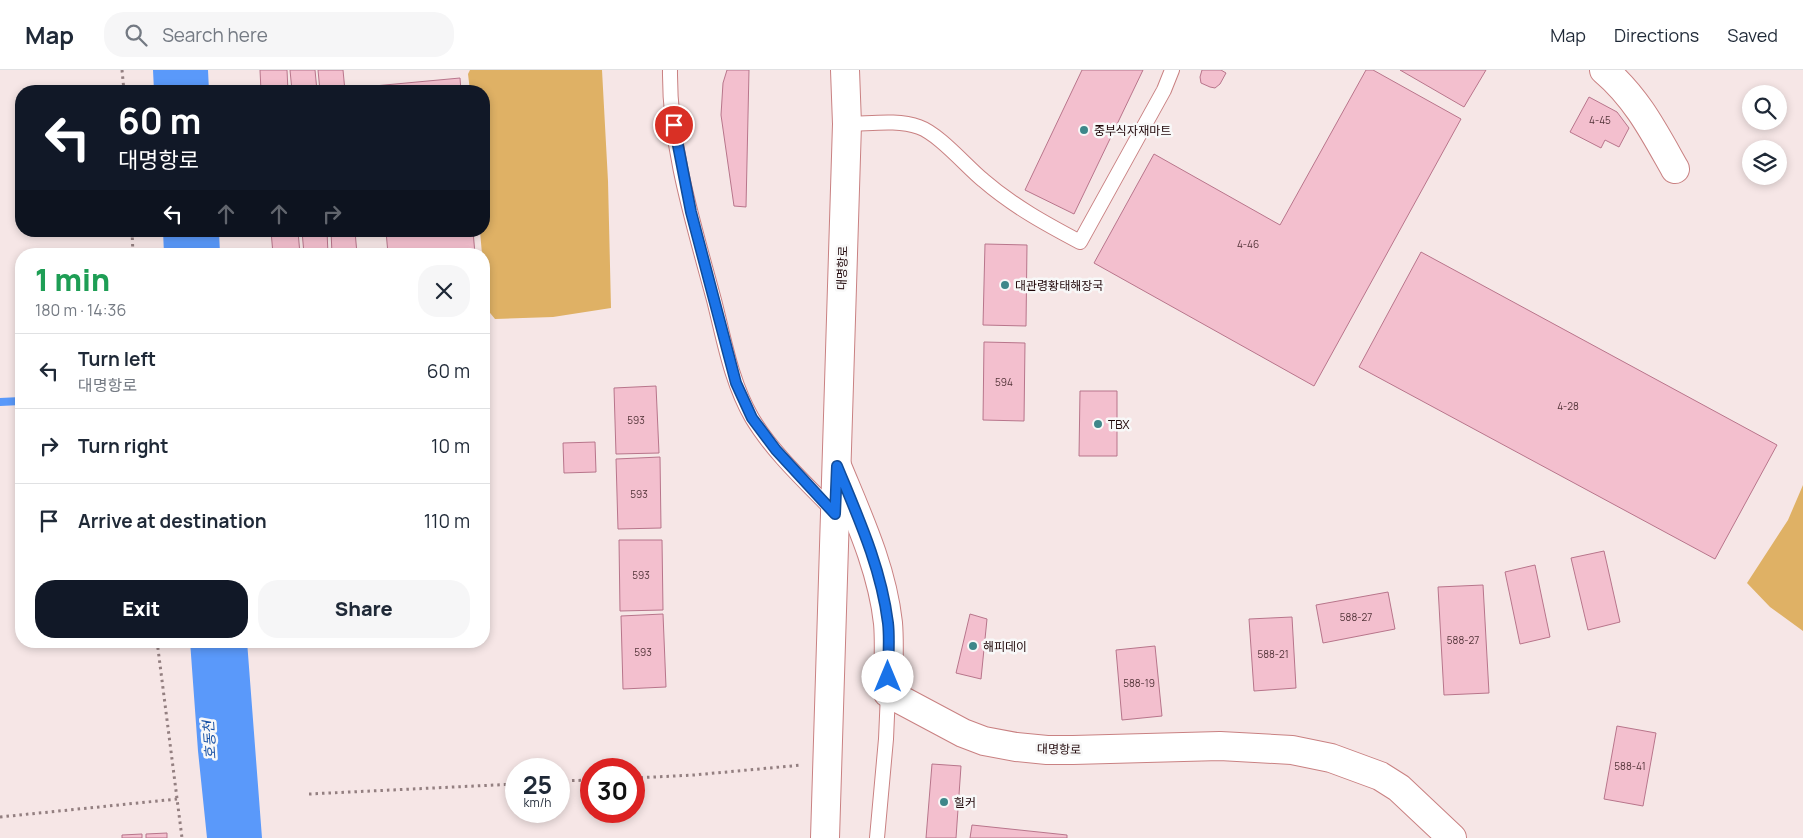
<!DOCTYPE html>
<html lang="en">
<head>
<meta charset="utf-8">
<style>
  :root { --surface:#fff; --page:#f6f6f7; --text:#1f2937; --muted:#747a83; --line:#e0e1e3; --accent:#111827 }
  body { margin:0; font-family:Manrope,"Noto Sans KR",sans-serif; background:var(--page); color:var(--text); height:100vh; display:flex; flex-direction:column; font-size:19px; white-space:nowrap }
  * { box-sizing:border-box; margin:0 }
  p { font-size:16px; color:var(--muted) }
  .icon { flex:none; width:28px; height:28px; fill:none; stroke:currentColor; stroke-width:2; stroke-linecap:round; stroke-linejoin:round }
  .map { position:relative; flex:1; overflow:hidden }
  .panel { position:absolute; left:15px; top:178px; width:475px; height:400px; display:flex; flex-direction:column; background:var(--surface); border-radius:20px; box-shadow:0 2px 8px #0003 }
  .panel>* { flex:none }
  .banner { position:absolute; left:15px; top:15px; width:475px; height:152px; border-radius:20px; box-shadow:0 2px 8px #0003; background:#111827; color:#fff; overflow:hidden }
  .buttons { position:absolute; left:1742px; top:15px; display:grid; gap:10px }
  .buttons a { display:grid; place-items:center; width:45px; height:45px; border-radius:50%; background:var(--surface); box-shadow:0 2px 8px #0003; font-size:25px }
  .speed { position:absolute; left:505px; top:688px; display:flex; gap:10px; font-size:25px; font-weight:700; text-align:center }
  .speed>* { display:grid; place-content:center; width:65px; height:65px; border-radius:50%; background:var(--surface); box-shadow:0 2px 8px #0003; line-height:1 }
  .speed small { font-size:12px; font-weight:400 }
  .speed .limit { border:8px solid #d22; background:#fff; color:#111 }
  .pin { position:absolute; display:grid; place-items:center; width:42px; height:42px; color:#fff; margin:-21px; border:2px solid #fff; border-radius:50%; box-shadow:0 1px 5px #0007 }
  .me { position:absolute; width:55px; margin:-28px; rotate:0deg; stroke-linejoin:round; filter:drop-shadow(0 0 4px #0008) }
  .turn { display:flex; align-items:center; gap:18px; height:105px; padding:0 20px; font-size:22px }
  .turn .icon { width:65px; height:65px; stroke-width:2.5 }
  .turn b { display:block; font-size:35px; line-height:42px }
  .lanes { display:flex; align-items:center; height:48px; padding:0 20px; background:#0003; justify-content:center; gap:25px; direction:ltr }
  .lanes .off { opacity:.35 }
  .round { display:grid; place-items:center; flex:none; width:52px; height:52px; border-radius:20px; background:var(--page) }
  .summary { display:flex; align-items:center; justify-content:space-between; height:85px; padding:0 20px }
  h1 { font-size:30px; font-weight:800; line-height:38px; color:#1e9e55 }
  .primary-button { display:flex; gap:10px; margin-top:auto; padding:10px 20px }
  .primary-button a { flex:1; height:58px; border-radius:20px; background:var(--accent); color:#fff; font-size:20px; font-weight:800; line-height:58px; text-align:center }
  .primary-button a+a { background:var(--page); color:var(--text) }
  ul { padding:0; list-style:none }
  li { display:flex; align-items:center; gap:15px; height:75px; padding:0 20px; border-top:1px solid var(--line) }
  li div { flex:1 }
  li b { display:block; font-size:19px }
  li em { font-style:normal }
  header { display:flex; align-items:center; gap:30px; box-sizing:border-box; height:70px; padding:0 25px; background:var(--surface); border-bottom:1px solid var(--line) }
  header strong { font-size:24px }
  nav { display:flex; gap:28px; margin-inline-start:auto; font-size:18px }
  .search { width:350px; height:45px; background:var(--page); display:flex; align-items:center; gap:12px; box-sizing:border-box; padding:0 18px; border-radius:20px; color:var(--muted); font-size:19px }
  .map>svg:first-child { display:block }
  .green { fill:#dfb165 }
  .water { fill:#5a99fa }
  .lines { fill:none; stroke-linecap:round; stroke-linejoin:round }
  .stream { stroke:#5a99fa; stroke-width:8 }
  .building { fill:#f3bfce; stroke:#b8758b }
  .lane-casing { stroke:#c98182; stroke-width:16 }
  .street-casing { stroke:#c98182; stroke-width:30 }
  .secondary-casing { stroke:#c98182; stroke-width:30 }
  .path { stroke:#937f80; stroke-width:3; stroke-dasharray:2.5 4; stroke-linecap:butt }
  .lane { stroke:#fff; stroke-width:14 }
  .street { stroke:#fff; stroke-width:28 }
  .secondary { stroke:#fff; stroke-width:28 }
  .route-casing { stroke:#114b97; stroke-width:12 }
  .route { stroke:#1a73e8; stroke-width:9 }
  .poi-dot { fill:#3e878a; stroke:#f8f8f8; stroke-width:2 }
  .labels { text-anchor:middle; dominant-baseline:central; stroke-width:5; stroke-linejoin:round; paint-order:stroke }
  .number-label { font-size:10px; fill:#533439 }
  .poi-label { font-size:12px; fill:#1e0507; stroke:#f8f8f8; text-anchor:start }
  .street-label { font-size:12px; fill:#1e0507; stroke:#f8f8f8 }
  .water-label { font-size:14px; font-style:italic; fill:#1751a6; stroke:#f8f8f8 }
</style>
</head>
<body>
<header>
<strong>Map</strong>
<div class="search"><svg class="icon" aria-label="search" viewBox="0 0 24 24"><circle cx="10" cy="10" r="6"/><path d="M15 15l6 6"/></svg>Search here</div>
<nav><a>Map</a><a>Directions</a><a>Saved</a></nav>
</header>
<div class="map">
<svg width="1803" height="768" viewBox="0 0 1803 768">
  <rect width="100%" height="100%" fill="#f6e6e6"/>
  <path class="green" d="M470,0H602L608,111L611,238L553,247L495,249L486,238L484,184H482L480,161H484V21H470L468,4Z
    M1803,415V561L1770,537L1747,513L1788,450Z"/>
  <path class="water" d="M153,0H208L209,21H154Z
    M163,161H219L220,184H164Z
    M190,571H247L262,768H207L198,681Z"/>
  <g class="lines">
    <path class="stream" d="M0,332L21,331"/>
  </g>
  <path class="building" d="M260,0H287L288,21H261Z
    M290,0H315L317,21H292Z
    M318,0H343L345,21H320Z
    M727,0H749L746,137L734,136L721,45L723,13Z
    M1082,0H1143L1074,144L1025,120Z
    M1202,0H1221L1226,3L1220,14L1215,18L1210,17L1201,13L1200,7Z
    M1366,0H1373L1461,49L1314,316L1094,193L1154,84L1280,155Z
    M1400,0H1486L1464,37Z
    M460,8L461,21H374V16Z
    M1589,27L1617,42L1629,58L1619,77L1605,70L1601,78L1570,62Z
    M271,161H298L300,184H273Z
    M302,161H327L328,184H304Z
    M331,161H355L357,184H332Z
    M386,161H473L475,184H388Z
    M985,174L1027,175L1026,256L983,255Z
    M1421,182L1777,375L1715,489L1359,297Z
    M984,272L1025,273L1024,351L983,350Z
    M656,316L659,383L616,384L614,318Z
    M1080,321H1117V386H1079Z
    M595,372L596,402L564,403L563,373Z
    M660,387L661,458L618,459L616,389Z
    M619,470H662L663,540L620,541Z
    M1604,481L1620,552L1588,560L1571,488Z
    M1535,495L1550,567L1520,574L1505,502Z
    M1483,515L1489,623L1444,625L1438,517Z
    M1388,522L1395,559L1323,573L1316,535Z
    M663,544L666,617L623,619L621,546Z
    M970,544L987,549L981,609L956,603Z
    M1292,547L1296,618L1254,621L1249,549Z
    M1155,576L1162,646L1122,650L1116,580Z
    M1617,656L1656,663L1643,736L1604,729Z
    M932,694L961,696L956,768H926Z
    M972,755L1067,765V768H970Z
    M167,763V768H146V764Z
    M142,764V768H122V765Z"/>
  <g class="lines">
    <g class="lane-casing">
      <path id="lane" d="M670,0C669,78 694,155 714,230C724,269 731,312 752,348C773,383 806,413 834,442
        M847,54C869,54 897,49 919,57C939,64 966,96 983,110C1013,136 1046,154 1080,172L1164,20L1172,0
        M877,768L886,669L888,623"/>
    </g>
    <g class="street-casing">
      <path id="street" d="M1604,0C1637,28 1654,62 1675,99
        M837,396C858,447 882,498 888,553C890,576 888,600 888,623L963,663L984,671L1016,677L1047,680H1073L1220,676L1292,680L1331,688L1380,706L1399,718L1452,768"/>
    </g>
    <g class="secondary-casing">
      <path id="secondary" d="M825,768L847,54L845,0"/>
    </g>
    <path class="path" d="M122,0L124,21
      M132,161L133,184
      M157,571L182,768
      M634,708L694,705L802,695
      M559,711L591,710
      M309,724L516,714
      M0,747L177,729"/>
    <use href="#lane" class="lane"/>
    <use href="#street" class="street"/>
    <use href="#secondary" class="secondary"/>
  </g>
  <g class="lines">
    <g class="route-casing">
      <path id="route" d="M674,55L691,142L736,313L752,348L776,380L835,444L837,396C858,447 881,497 888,553C890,570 888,589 888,607"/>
    </g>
    <use href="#route" class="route"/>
  </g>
  <g class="poi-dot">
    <circle cx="1084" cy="60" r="5"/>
    <circle cx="1005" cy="215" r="5"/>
    <circle cx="1098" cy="354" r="5"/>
    <circle cx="973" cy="576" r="5"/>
    <circle cx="944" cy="732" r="5"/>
  </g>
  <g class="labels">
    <g class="number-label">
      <text x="1600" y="50">4-45</text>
      <text x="1248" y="174">4-46</text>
      <text x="1004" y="312">594</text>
      <text x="1568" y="336">4-28</text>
      <text x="636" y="350">593</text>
      <text x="639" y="424">593</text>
      <text x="641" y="505">593</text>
      <text x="1356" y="547">588-27</text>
      <text x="1463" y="570">588-27</text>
      <text x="643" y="582">593</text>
      <text x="1273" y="584">588-21</text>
      <text x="1139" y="613">588-19</text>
      <text x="1630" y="696">588-41</text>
    </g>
    <g class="poi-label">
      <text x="1094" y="60">중부식자재마트</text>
      <text x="1015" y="215">대관령황태해장국</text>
      <text x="1108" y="354">TBX</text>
      <text x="983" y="576">해피데이</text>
      <text x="954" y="732">힐커</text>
    </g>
    <g class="street-label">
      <text transform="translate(842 198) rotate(-88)">대명항로</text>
      <text transform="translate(1059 679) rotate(1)">대명항로</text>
    </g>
    <g class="water-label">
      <text transform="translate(209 670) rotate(-94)">호동천</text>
    </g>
  </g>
</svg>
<div class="buttons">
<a><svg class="icon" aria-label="search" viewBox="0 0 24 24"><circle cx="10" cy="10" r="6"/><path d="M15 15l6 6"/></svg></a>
<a><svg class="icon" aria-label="layers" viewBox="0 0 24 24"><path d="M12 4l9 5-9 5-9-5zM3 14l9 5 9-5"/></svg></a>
</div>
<div class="speed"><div>25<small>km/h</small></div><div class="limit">30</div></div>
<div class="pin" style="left:674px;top:55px;background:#d93025"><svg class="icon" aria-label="arrive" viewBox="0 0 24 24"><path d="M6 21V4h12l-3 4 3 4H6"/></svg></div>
<svg class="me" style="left:888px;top:607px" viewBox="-20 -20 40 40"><circle r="19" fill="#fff"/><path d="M0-13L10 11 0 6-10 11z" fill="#1a73e8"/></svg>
<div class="banner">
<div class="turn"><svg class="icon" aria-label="left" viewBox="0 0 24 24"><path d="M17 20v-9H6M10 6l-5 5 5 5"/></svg><div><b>60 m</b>대명항로</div></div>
<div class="lanes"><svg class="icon" aria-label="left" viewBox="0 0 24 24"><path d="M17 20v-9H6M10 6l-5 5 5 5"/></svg><svg class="icon off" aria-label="ahead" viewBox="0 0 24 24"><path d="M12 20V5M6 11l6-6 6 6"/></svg><svg class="icon off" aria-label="ahead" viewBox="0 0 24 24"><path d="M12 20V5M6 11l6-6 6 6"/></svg><svg class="icon off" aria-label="right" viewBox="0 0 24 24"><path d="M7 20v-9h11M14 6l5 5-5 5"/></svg></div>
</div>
<section class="panel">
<div class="summary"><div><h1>1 min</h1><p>180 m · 14:36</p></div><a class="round"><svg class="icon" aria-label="close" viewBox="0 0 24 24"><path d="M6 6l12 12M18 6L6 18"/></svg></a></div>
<ul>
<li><svg class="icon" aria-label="left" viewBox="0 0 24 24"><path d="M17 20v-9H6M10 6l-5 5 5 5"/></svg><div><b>Turn left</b><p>대명항로</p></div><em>60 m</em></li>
<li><svg class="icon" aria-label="right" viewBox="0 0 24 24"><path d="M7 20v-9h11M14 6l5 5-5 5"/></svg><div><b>Turn right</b></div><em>10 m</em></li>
<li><svg class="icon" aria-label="arrive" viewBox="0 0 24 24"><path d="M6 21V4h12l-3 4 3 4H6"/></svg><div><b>Arrive at destination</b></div><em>110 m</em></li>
</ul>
<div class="primary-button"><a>Exit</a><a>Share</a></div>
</section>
</div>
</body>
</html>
